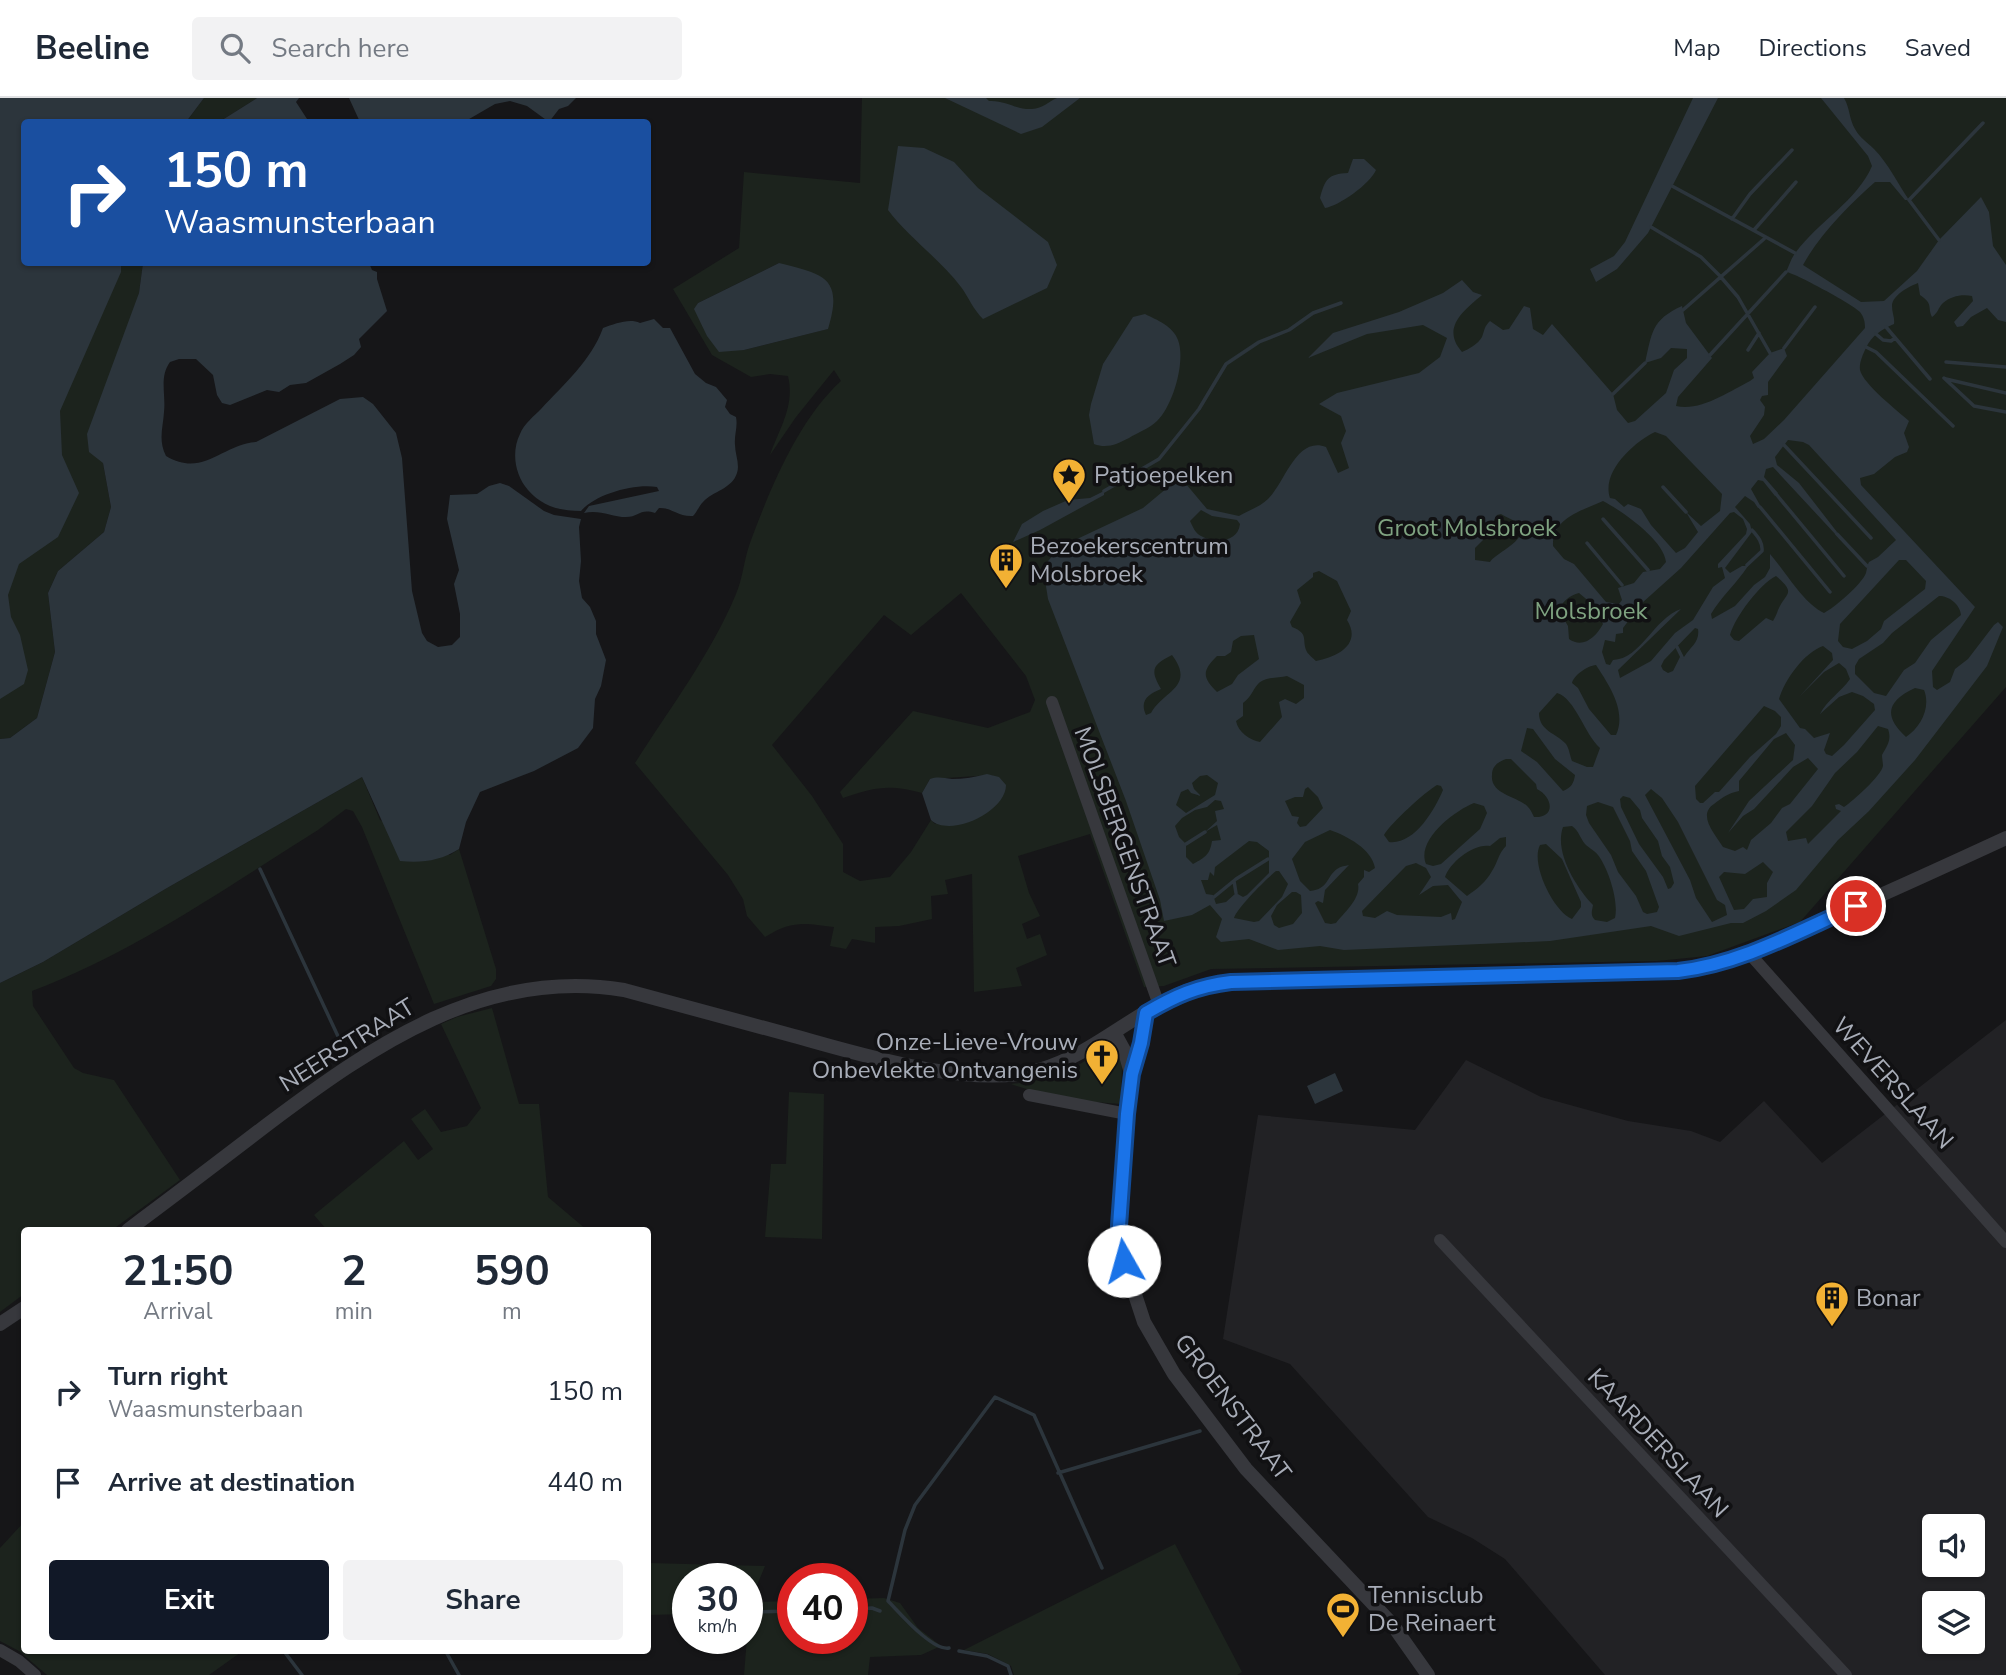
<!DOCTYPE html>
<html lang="en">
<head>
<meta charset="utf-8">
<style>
  :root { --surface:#fff; --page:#f2f2f3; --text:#1f2937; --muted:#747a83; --line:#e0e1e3; --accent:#111827 }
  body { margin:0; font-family:"Nunito Sans",sans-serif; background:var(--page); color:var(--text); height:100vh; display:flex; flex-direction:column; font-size:26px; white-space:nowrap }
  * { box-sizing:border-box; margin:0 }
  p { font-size:23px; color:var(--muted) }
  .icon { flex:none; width:38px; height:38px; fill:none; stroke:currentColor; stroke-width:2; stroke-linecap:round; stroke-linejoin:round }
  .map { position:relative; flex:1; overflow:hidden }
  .sheet { position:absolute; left:21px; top:1129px; width:630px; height:427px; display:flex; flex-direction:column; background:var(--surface); border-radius:7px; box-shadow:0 2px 5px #0004 }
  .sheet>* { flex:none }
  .hud { position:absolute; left:21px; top:21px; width:630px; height:147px; border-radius:7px; box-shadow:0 2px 5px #0004; background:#1a4fa0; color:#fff; overflow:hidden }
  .fabs { position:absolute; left:1922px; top:1416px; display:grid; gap:14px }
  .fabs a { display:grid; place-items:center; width:63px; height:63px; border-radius:7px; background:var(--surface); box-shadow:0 2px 5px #0004; font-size:35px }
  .speed { position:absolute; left:672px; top:1465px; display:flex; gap:14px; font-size:35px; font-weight:700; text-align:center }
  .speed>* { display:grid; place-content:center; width:91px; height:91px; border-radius:50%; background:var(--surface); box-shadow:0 2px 5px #0004; line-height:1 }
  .speed small { font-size:18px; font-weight:400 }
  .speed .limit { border:10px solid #d22; background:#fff; color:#111 }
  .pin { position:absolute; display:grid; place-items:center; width:60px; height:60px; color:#fff; margin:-30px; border:4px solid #fff; border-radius:50%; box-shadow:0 2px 7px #0007 }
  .me { position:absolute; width:77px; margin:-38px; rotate:353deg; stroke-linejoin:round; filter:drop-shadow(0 0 5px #0008) }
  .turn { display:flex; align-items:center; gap:24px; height:147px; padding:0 28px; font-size:32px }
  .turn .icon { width:91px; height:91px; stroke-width:2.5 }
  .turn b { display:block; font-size:49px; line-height:60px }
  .eta { display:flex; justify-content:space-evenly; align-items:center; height:119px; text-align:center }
  .eta b { font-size:42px; font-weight:700; line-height:49px }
  .button { display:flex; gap:14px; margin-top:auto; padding:14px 28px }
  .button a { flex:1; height:80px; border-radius:7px; background:var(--accent); color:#fff; font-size:28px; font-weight:700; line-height:80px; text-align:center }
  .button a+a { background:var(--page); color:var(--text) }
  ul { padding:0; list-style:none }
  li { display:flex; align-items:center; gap:21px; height:91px; padding:0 28px }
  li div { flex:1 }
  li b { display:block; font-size:26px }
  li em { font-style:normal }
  header { display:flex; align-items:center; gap:42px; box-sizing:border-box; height:98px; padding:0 35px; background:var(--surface); border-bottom:2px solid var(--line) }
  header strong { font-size:33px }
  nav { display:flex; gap:38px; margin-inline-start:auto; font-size:24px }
  .search { width:490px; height:63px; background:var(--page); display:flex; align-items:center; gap:18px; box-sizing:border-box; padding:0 24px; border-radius:7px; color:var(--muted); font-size:26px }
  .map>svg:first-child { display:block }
  .built { fill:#222225; fill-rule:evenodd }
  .green { fill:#1c231d; fill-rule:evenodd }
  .water { fill:#2c353c; fill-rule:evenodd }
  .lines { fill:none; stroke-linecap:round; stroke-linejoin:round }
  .stream { stroke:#2c353c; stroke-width:3.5 }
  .minor { stroke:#37383d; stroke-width:12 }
  .tertiary { stroke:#37383d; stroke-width:14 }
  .route-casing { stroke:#114b97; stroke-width:18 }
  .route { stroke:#1a73e8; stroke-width:12 }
  .labels { text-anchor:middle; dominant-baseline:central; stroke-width:7; stroke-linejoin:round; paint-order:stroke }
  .poi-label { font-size:24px; fill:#a8adb8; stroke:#111113; text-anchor:start }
  .park-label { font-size:24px; fill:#7fa381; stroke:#111113 }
  .street-label { font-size:24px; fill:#a8adb8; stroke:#111113 }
</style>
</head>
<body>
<header>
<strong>Beeline</strong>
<div class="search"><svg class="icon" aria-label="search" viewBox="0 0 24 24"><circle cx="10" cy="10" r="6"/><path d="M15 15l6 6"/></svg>Search here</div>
<nav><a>Map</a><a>Directions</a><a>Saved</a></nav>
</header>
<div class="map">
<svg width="2006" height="1577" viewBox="0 0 2006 1577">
  <rect width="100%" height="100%" fill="#161618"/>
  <path class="built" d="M2006,922V1577H1605L1505,1461L1472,1440L1428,1419L1290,1266L1223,1241L1258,1017L1415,1032L1466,962L1541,999L1628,1023L1691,1033L1720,1044L1764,1003L1822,1065ZM1934,1428H1972V1466H1934ZM1934,1505H1972V1544H1934Z"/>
  <path class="green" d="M0,0L187,23L204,0H257L219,24H24V164L143,165L139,195L103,365L111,409L104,434L58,473L48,495L55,554L37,620L10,640L0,641Z
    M862,0H2006V589L1800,824L1707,858L1657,863L1211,871L1164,888L1144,889L1090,736L1018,758L1029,795L1040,818L1022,826L1027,841L1040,836L1047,857L1016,870L1022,888L974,894L972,776L945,782L948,796L931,798L932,821L899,828L875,829V845L852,841L846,851L830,848L834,829C804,825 792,822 765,839L747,818L743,801L728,777L635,665C670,610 711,556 736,496C743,480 744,461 750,445C770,391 798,322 841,283L834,272L796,319L770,357C780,329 795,308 788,278L770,276L751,279L712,257L673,191L739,150L744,74L860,85ZM779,165L827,231L744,252L695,211L698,205ZM961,495L1026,578L1035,602L1030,614L988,630L913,613L840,694L843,700C874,689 890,686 922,695L930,681L993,677L935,726L931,722L911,754L890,779L860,783L843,774V746L812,698L772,647L884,517L911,537Z
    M362,679L380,722L450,757L459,751L496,871V881L491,888L434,906L362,729L353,713L346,711L318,732C225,790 135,854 32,893L33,908L74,970L83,975L114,982L180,1082L112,1132H24V1196L0,1214V885L43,864L167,790Z
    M492,910L519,1006H539L548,1099L587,1132H327L314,1117L404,1043L418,1062L433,1051L411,1021L425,1011L441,1034L467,1028L481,1010L441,926L457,919Z
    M1111,952L1119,955L1122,964L1121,1006C1084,1004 1046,999 1011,986C1036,984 1053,979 1076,968C1088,962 1097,953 1111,952Z
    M789,994L824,996L822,1141L765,1139L771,1066H786Z
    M24,1424V1552H244L209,1577H47L19,1553L0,1543V1450Z
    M1175,1446L1242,1574L1237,1577H1014L1011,1568L988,1556L964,1552Z
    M648,1465L765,1468L750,1504L793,1503V1540H852V1501L884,1500L900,1505L918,1530L941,1548L921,1557L870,1559L868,1577H744L747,1540V1480H688V1516L648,1517Z"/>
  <path class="water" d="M0,0H204L186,24H24V164L121,165V174L60,313L62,357L79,395L58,439L19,466L8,497L11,519L20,537L28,572L24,586L0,601Z
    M257,0H299L296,4L309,24H219Z
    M349,0H576L568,8L559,11L549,24L527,8L510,3L495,6L464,24H360Z
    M945,0H986L989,3C1006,2 1016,12 1032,11C1043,10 1048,4 1057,0C1063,0 1073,0 1080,0L1042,29L1021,36Z
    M1693,0H1718L1648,135L1617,171L1596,184L1590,171L1614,158L1625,144Z
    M1821,0H1844C1850,10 1849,21 1855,31C1860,40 1867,44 1874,51C1888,65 1898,86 1909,102H1905L1890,84H1875C1849,107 1820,136 1803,167L1861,204L1884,203L1917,173L1939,142L1981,99L1989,114L1993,148L2006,167V224L1998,222L1987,210L1971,219L1963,228L1957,229L1954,224L1973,203L1972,198C1962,196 1951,198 1943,205C1938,210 1938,215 1932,219C1927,208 1934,207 1920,197L1918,185C1910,188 1892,197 1892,208C1892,215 1895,220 1894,226C1882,231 1871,238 1866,250C1863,256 1859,265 1860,272C1863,286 1899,314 1909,323L1904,335L1909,349L1907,354L1895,359L1874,376L1860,380L1861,387L1975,509L1932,573L1933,589L1937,592L1950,584L1955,571L1968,561L1994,527L1998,524L2003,529L1987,568L1915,662L1869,713L1838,742L1796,792L1766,813L1743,825H1731L1679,838L1651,828L1550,843L1344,852L1320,848L1278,852L1249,841L1221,844L1216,839L1222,821L1210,807L1192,817L1164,823L1160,802L1126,703L1048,501L1043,469L1060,449L1143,410L1173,385L1186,386L1207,411L1239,418C1248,413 1261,408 1268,401C1285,385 1296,338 1326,349L1338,375L1349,370L1341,345L1346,333L1341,318L1319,306L1337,295L1419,275L1440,259L1447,240L1423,227L1367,236L1308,260L1333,235L1399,214L1443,195L1462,182L1473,194L1482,197C1463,213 1441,230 1462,254C1469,251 1478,246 1482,239C1485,231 1484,229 1490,223L1503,232L1509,231L1524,208L1530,210L1533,231L1543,237L1552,226L1613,296L1617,312L1628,325L1635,323L1666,295L1674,272L1687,260V251L1671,250L1661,260L1645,265C1652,235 1651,222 1682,208L1686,225L1712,260L1678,299L1676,308C1700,314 1730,293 1750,283L1754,280L1752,274L1770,255L1784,250L1787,258L1768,284V297L1762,298L1760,302L1765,309L1764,317L1750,338L1753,346L1764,341L1784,322L1865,230C1865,224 1864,219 1860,214C1854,207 1793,174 1786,174C1789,168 1791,160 1796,154C1818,124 1857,103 1872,68L1868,58ZM1655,334L1666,338L1722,396L1720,413L1701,428L1686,414L1698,434L1685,450L1676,455L1651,427L1641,411L1628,406L1624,409L1615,401L1610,400C1601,374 1634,344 1655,334ZM1788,342L1803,344L1809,347L1896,442L1878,459L1869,464C1867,467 1867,471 1866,475C1862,486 1834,510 1824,515C1803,505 1786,474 1770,456V470L1765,479L1754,487L1735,508L1712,521L1711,516C1721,499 1737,485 1748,468H1742L1730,475L1725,470L1752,434L1750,426L1735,409L1745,398L1754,404L1758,410L1761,409L1751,391L1758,382L1763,383L1775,398L1778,395L1764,379L1766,371L1773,369L1836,437L1837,434L1799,385L1777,367L1775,359ZM1603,403C1622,413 1664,442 1666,464L1660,471L1643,474L1634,485L1618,490L1622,502L1619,506L1606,504L1574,466L1564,461L1553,448C1552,420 1581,413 1603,403ZM1201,412L1212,418L1237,422L1240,426C1238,444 1216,446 1201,438C1195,435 1193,429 1190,423ZM1734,414L1743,421L1747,431L1746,436L1718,466V470L1722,469L1725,480L1713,489L1693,522L1675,535L1651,563L1620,580L1618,572L1681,511C1654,520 1641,561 1613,562L1610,567L1606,566L1602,554L1605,542L1615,544L1616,536L1623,535V530L1642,505L1681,470L1730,415ZM1501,416C1505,419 1512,421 1516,424C1535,440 1496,454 1490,464L1475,462V450L1483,442V433L1490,429L1497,417ZM1899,462H1906L1926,483L1925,491L1884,523L1881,531L1867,543L1852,551L1843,549L1838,543L1840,526ZM1319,473L1337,483L1351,513L1347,522C1362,546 1338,559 1316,563C1315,562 1308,556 1307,554C1301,542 1310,536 1292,529L1290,524L1301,505L1297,492L1313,479V475ZM1776,478C1797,496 1786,494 1778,512C1777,516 1775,519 1773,523L1766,520L1739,543L1734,542L1730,537C1735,519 1760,486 1776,478ZM1579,495L1591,505L1603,526C1596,539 1583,551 1569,541L1568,528L1559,513C1561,504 1570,497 1579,495ZM1939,498C1949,498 1960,506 1961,517L1931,542L1915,565L1904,572L1886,598L1874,595L1855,576V568L1859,561L1883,545L1892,535ZM1695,530L1698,531C1700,544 1691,548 1684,559H1680L1673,573L1668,575L1663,572L1661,568L1664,562ZM1254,537L1259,561L1238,577L1232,586L1217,594C1202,579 1202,573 1217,558H1225L1231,554L1233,543L1241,538ZM1823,548L1832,555L1833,562L1799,599L1824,574L1839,565L1846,571L1850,581C1841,594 1827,602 1820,616L1839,599L1852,594L1863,598L1874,606L1875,612L1844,647L1832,658L1826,656L1824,652L1830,635L1814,640L1805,631L1800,630L1779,601C1785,581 1804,555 1823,548ZM1172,557C1196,589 1163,593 1151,615L1146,617C1139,602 1149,596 1161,591C1150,572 1152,567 1172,557ZM1596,567C1609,587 1627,613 1616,637H1611L1589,611L1578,590L1572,585C1574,577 1587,568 1596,567ZM1287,578L1304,587V600L1296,606L1285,601L1279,604L1282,619L1260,644C1250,642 1238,634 1236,623L1243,618V605C1253,597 1251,594 1258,586C1264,579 1278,580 1287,578ZM1915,590L1924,592C1931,609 1921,629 1906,639C1883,618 1887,603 1915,590ZM1557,595C1575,600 1585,637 1600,650L1593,669H1587L1572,663C1570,658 1569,650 1566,646C1556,635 1539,633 1539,615ZM1764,608L1775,613L1781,619V628L1776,636L1750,659L1719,694H1715L1703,705H1700L1696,701L1695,688ZM1878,628L1888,631C1892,642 1887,648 1882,657C1882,660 1883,665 1883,668C1881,678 1853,703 1844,709L1839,706L1835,707L1836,711L1841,713L1808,746L1806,740L1788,743L1786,734L1812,708L1835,675L1857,654ZM1527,630L1533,631L1555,661L1575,677C1574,685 1571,690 1563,693L1537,664L1521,653ZM1786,635L1795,647L1793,662L1749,703L1728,735L1743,718L1754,711L1793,669L1808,660L1818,671L1790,706L1782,710L1771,725L1751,742L1747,752L1743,749L1735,753L1723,749C1715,736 1697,717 1714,706C1722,700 1728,695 1739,693V683L1774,641ZM1506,661H1511L1536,686L1537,691C1553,699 1556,720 1534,719C1532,715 1531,712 1528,709C1518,698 1490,697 1492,677C1492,668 1498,664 1506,661ZM1207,677L1218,685L1215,697L1186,715L1176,707L1181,694L1188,691L1191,695L1201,698L1194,691L1192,685L1200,678ZM1437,687L1441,688L1443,692C1434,713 1414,747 1389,744L1384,737C1390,726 1426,693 1437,687ZM1308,689L1318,699L1323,710L1306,728L1300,729L1297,725L1299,719L1292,718L1285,703L1295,699H1303L1305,691ZM1651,691L1662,700L1678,724L1717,802L1725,807L1727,817L1712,824L1696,800L1690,782L1645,697ZM1623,698L1630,700L1640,712L1642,720L1658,743L1662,758L1670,769L1674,785L1671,790L1668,791L1663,779L1639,746L1621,709L1620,701ZM1215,702L1221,703L1224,711L1215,713L1217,723L1205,734L1217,727L1221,742L1212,743C1210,756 1206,759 1193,766L1186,759V746L1179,739L1175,728L1182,720L1195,712L1207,709ZM1598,704L1613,709L1630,743L1632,753L1646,773L1659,809L1657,814L1647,816L1643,814L1636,798L1618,774L1611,757L1589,725L1586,717L1587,708ZM1474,705L1484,708L1487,715L1480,731L1441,766L1433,768L1426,766C1416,742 1454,713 1474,705ZM1572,728C1579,733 1580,740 1585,746C1589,750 1594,752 1598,757C1608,770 1619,803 1615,820L1607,824L1595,822C1590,817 1592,813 1593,807C1576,789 1554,754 1563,729ZM1330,732C1347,738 1372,751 1375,770L1369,774L1364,772V779L1358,786C1361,800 1345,814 1336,825L1331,826L1325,825L1315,805L1318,803L1323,805L1325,792L1349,767C1345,768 1341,768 1337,771C1326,779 1329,791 1310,793L1300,783L1292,761L1305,744ZM1506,739V748C1498,756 1498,764 1492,773C1486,784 1477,791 1467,798L1445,779C1450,764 1474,745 1490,748L1500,740ZM1249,743L1257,744L1269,753V775L1247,797L1243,799L1236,795L1226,804L1216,806L1213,797L1206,796L1201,782H1208L1210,774L1214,778L1215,769ZM1546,746L1562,761L1581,804V809L1572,821C1554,814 1530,766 1540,747ZM1763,764L1773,774L1767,785V799L1753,801L1744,811L1734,812L1719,779L1724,774L1745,776ZM1416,765L1426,770L1431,779L1419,797L1433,788L1448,787L1462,804L1455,821L1452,822L1451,815L1441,819L1397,817L1387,813L1375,820L1363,818L1362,813L1406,768ZM1276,773H1279L1288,786L1282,799L1259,823L1254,824L1234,820C1237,810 1266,781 1276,773ZM1292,794H1296L1301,797L1302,815L1293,826L1279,830L1274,827L1271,818L1277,807Z
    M898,48L924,50L954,64L978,90L1048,144L1057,167L1047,190L983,221C973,211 969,200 961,189C940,161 909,140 888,112Z
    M1353,61H1364L1376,72C1370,86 1339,108 1325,110L1320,100C1325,81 1328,76 1348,75Z
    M143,165H369L372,172L377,174V181L387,213L359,241L361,249L354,257L340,266L306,285L290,287L279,294L267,292L230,307L222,305L217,297L213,277L196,261H179L170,264C159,279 166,296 164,314C163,330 158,342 166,358C203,380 221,347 256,344L340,301L363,299L373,306L396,335L402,360L412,493L422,535L427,543L438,549L452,547L460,539V516L454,486L459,472L447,421L450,397L477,396L489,388L500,385L509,388L544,413L554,417L581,421L579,429L581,463L579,483L582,500L590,509L596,523V536L606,562L601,588L595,601L593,630L578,650L534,673L480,694L466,724L459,751C440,763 422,765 400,763L362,679L167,790L43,864L0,885V641L10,640L37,620L55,554L48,495L58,473L104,434L111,409L103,365L89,354L87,336L139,195Z
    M779,165C823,176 844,179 828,231L744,252L719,254L707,238L694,211L698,205Z
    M1145,216C1157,222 1173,228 1178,242C1186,263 1173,308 1157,323C1150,330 1137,335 1129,340C1117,346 1107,351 1094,346L1089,317L1091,306L1103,266L1133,219Z
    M654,221L663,230H670L695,276L706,285L716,289L727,302L725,309L730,316L736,319C738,329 734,337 735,347C735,356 740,366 737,375C732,391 713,393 703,404C699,408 697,414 693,418C678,419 671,409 659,410L655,415C640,410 639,419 626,419C612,419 599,411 584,415L589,408L659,393L657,389C635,385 595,396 581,413C559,413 542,408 528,392C515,377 511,354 520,336C524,326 534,318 541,311C564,286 591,263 603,230C615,226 629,220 640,225Z
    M1104,393V397L1040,432L1013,444L1022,426L1043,413L1068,402L1090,400Z
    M987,676L999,679L1006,687C1006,714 950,740 931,722L922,695L930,681C938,678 944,680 952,681C963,681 976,679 987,676Z
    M1335,975L1343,993L1315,1006L1307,988Z"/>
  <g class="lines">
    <path class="stream" d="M1672,88L1795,155
      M1732,121L1750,96L1792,52
      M1651,129L1701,159L1720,178L1738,199L1770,255
      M1754,132L1796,84
      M1939,142L1909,102L1983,25
      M1683,212L1764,141
      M1886,229L1930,281
      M1876,236L1883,242L1891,243L1895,240
      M1866,249L1876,254L1953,328
      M1784,250L1815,209
      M1748,252L1759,235
      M1710,257L1786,174
      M1946,264L2006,269
      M1944,280L1974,308L2006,314
      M1946,281L2006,295
      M1613,296L1645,265
      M1784,347L1871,440
      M1663,389L1686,414
      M1104,393L1159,361L1199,311L1226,266L1259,244L1289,232L1313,215L1341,205
      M1776,396L1844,478
      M1760,409L1830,494
      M1603,421L1648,472
      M1837,436L1867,468
      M1587,445L1622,487
      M1747,467L1762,453C1763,444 1757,438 1752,432
      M1677,549L1682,559
      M1186,746L1205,734
      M260,771L343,949
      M1234,783L1236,795
      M1214,799L1236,781L1268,761
      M1058,1375L1200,1333
      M852,1511L872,1510L880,1513
      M755,1514L793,1513
      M949,1550C932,1553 900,1515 888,1503L905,1432L915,1407L995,1299L1034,1317L1102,1470
      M283,1552L302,1577
      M445,1552L459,1577
      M959,1553L987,1558L1008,1568L1011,1577"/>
    <path class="minor" d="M1052,604L1159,907
      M1749,855L2006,1144
      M1029,997L1127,1016
      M1440,1142L1846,1577
      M0,1552L19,1563L35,1577"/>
    <path class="tertiary" d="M1146,914L1141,945L1131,976L1119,1128L1124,1163L1144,1224L1174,1276L1246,1371L1392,1526L1428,1577
      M1114,934L1125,954L1131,975
      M128,1132C175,1097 221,1062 268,1026C373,947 485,869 624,892C681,907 737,923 794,938C862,957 971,991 1039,972C1092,957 1133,915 1184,894C1199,888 1214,886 1231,884L1678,873C1725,868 1767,847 1810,828C1876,800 1941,770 2006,740
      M0,1226L24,1210"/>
  </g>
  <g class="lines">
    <g class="route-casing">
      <path id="route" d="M1124,1163L1119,1128L1127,1016L1132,976L1141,945L1146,915C1175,898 1197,888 1231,884L1678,873C1741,866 1799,833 1856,808"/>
    </g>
    <use href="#route" class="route"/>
  </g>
  <defs>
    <g id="sight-pin" transform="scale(1.75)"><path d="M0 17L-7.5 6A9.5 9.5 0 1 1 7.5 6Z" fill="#f2b134" stroke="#111113"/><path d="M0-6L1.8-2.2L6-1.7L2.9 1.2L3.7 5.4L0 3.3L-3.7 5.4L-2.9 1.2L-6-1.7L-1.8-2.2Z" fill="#111"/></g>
    <g id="building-pin" transform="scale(1.75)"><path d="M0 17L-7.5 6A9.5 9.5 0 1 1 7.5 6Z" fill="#f2b134" stroke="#111113"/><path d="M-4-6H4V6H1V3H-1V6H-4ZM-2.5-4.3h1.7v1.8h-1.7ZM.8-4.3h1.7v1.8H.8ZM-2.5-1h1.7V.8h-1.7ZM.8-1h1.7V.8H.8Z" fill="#111"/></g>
    <g id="church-pin" transform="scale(1.75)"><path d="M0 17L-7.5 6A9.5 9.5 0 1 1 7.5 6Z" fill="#f2b134" stroke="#111113"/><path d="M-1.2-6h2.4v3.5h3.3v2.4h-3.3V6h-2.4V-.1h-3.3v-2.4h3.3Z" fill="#111"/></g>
    <g id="stadium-pin" transform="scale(1.75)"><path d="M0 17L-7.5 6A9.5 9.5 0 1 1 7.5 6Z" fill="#f2b134" stroke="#111113"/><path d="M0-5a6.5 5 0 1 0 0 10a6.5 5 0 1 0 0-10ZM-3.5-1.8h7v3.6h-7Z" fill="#111"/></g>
  </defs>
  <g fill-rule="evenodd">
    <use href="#sight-pin" x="1069" y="377"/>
    <use href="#building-pin" x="1006" y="462"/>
    <use href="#church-pin" x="1102" y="958"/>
    <use href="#building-pin" x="1832" y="1200"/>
    <use href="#stadium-pin" x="1343" y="1511"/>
  </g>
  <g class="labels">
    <g class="poi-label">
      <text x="1094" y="377">Patjoepelken</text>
      <text x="1030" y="448">Bezoekerscentrum<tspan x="1030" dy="28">Molsbroek</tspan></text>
      <text x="1078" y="944" text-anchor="end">Onze-Lieve-Vrouw<tspan x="1078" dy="28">Onbevlekte Ontvangenis</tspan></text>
      <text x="1856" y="1200">Bonar</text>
      <text x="1368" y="1497">Tennisclub<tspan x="1368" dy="28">De Reinaert</tspan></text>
    </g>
    <g class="park-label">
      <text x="1467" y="430">Groot Molsbroek</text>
      <text x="1591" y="513">Molsbroek</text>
    </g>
    <g class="street-label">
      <text transform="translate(1125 749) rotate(70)">MOLSBERGENSTRAAT</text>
      <text transform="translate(347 947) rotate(-32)">NEERSTRAAT</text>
      <text transform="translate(1893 985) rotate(48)">WEVERSLAAN</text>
      <text transform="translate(1233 1309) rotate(53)">GROENSTRAAT</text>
      <text transform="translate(1658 1345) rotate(47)">KAARDERSLAAN</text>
    </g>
  </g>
</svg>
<div class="fabs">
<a><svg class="icon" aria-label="sound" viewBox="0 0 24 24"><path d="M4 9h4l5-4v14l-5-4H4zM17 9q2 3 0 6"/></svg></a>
<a><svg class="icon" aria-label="layers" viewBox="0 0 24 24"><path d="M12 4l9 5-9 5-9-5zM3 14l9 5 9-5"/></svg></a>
</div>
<div class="speed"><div>30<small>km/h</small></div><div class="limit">40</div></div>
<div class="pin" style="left:1856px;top:808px;background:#d93025"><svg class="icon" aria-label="arrive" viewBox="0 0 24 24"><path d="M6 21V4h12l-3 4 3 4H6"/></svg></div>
<svg class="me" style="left:1124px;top:1163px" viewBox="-20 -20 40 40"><circle r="19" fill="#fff"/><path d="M0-13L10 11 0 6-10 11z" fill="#1a73e8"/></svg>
<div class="hud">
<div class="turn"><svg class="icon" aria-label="right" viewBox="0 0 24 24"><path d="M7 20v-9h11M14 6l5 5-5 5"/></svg><div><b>150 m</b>Waasmunsterbaan</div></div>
</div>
<section class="sheet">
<div class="eta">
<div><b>21:50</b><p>Arrival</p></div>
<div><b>2</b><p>min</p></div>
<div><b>590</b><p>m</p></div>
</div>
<ul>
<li><svg class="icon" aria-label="right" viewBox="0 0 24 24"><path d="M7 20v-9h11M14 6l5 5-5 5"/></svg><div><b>Turn right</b><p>Waasmunsterbaan</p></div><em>150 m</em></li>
<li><svg class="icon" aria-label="arrive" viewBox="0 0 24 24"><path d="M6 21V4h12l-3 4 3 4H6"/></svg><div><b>Arrive at destination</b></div><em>440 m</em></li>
</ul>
<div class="button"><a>Exit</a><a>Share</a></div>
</section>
</div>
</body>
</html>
